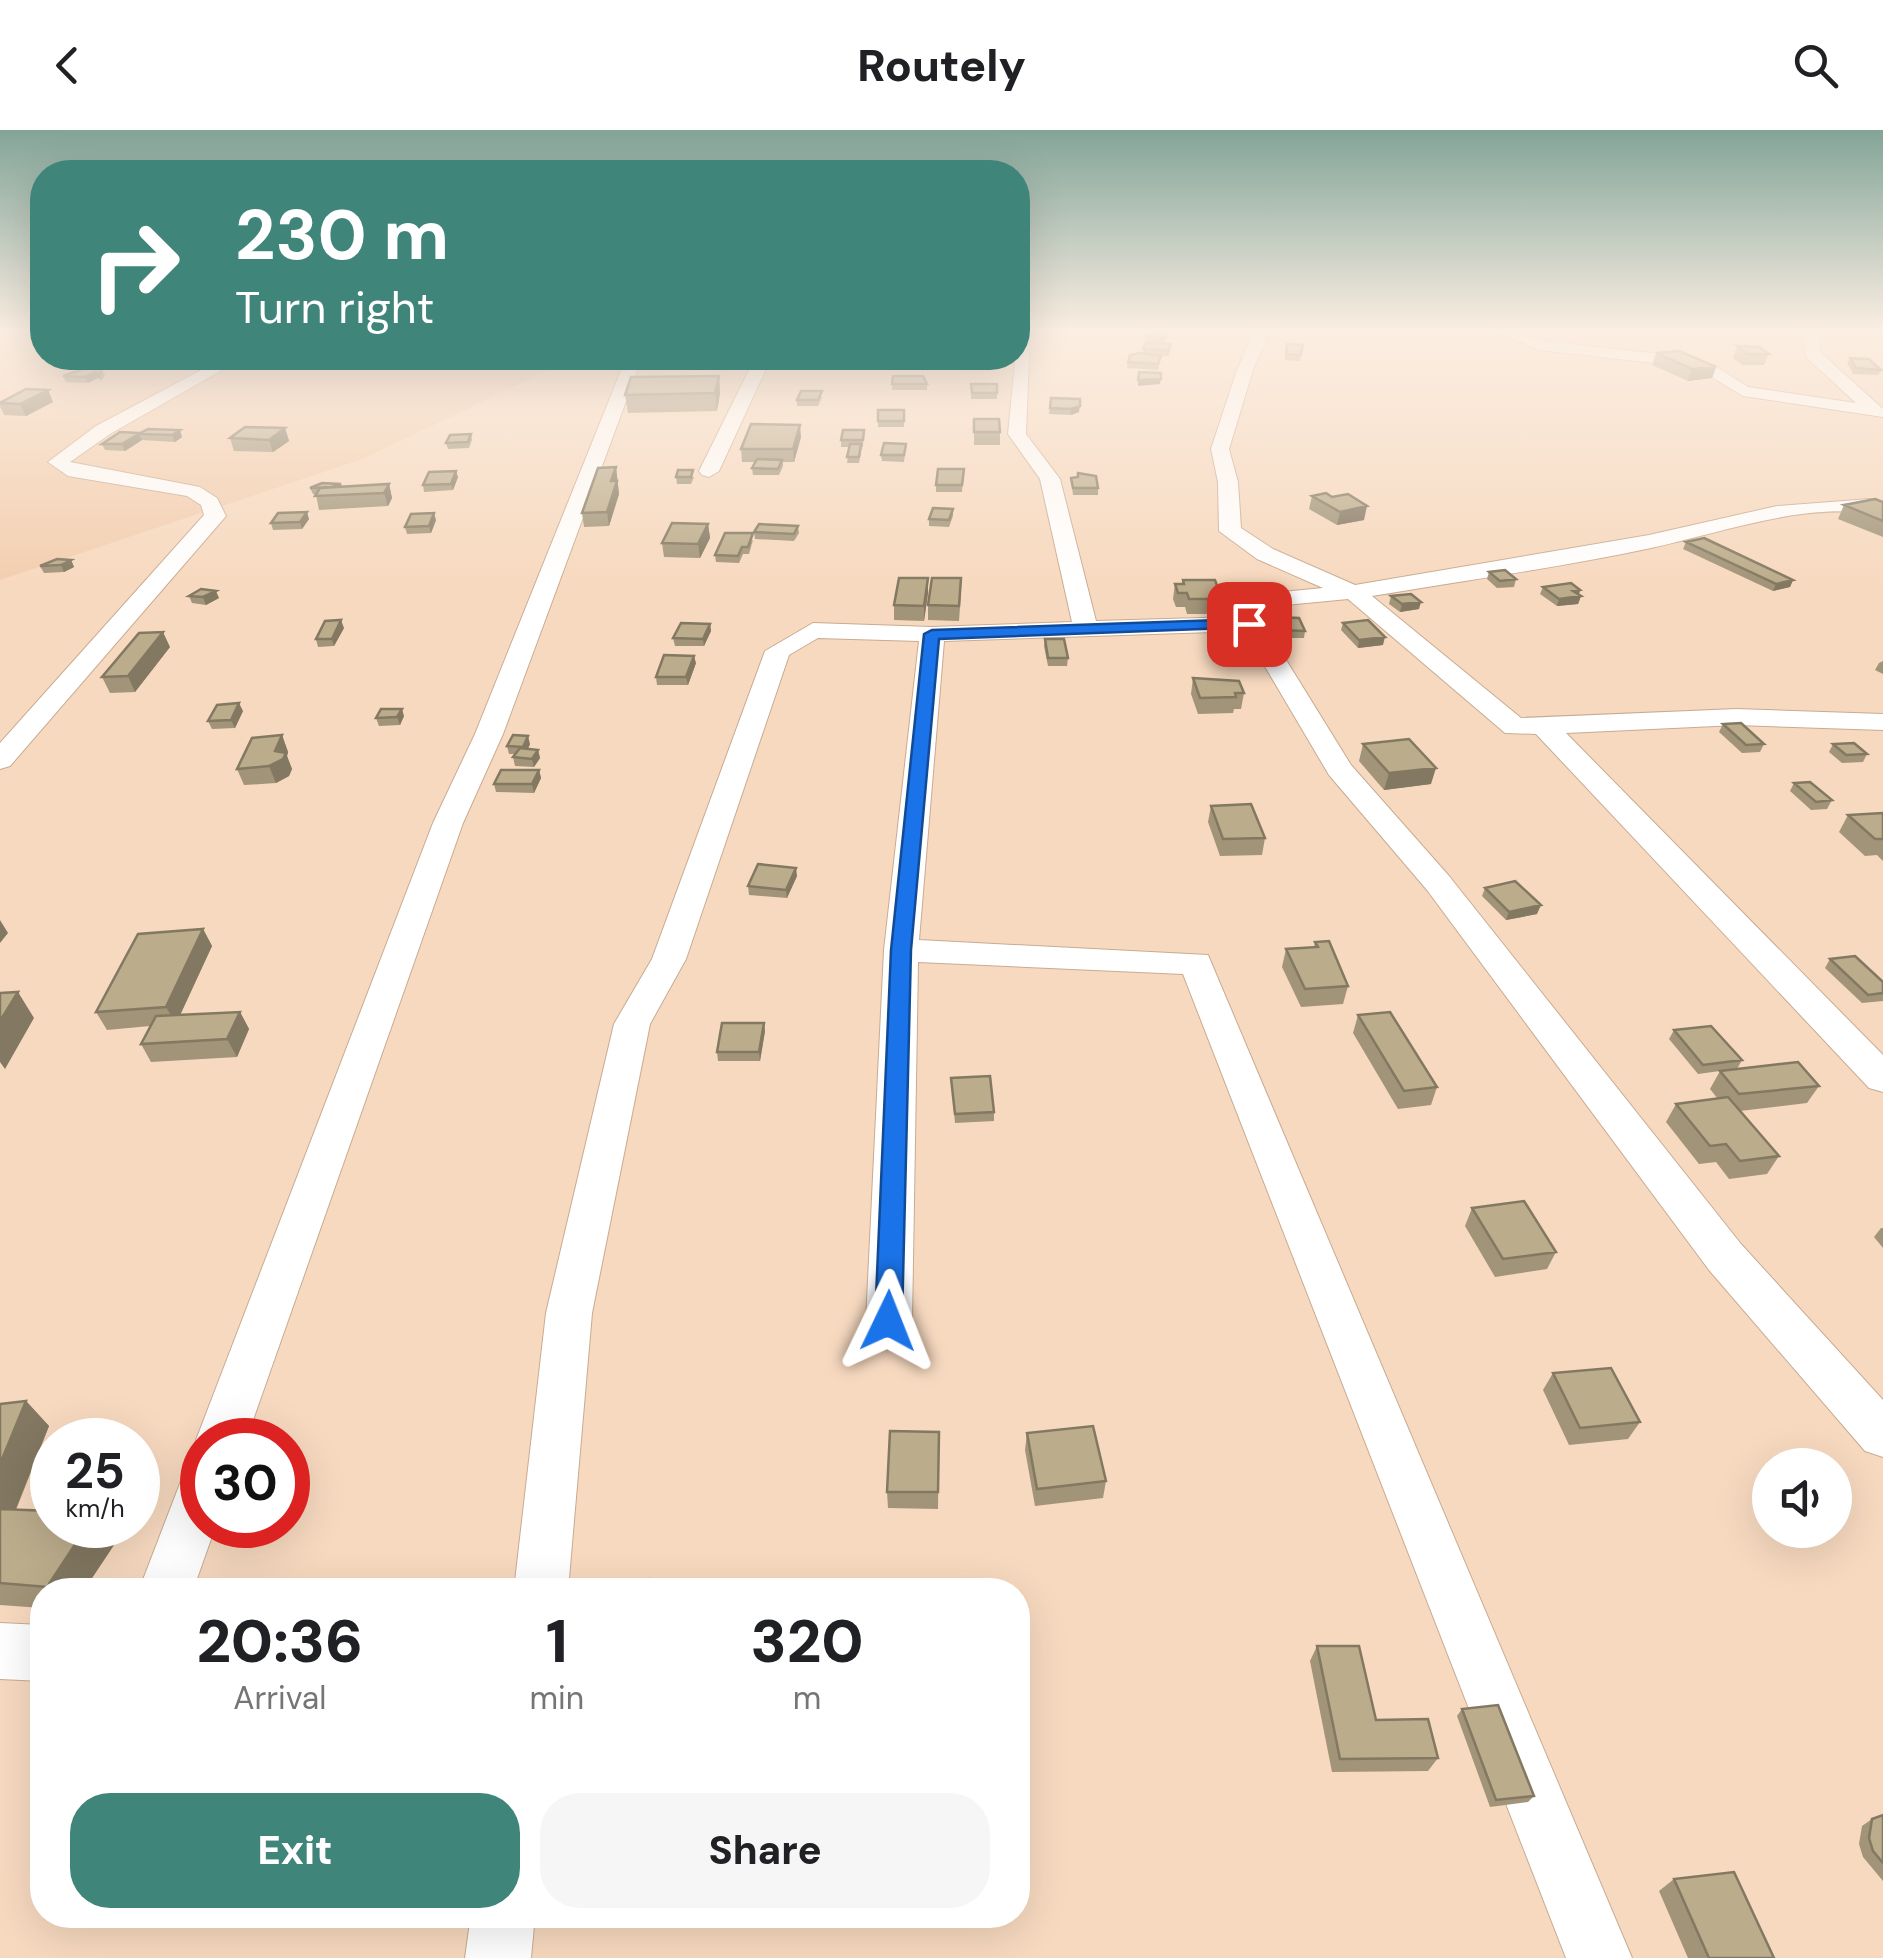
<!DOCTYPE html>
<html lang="en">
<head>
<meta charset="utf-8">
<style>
  :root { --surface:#fff; --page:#f6f6f6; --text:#202124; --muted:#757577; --accent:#408579 }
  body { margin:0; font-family:"DM Sans",sans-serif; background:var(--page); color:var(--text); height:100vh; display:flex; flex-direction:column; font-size:38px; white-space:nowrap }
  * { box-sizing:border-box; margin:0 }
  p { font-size:32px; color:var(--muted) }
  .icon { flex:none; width:55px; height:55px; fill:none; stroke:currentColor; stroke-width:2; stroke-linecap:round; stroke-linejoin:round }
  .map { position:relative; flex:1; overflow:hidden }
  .details { position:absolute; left:30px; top:1448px; width:1000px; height:350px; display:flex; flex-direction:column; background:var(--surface); border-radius:40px; box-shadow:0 10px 40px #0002 }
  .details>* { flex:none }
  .hud { position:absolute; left:30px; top:30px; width:1000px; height:210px; border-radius:40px; box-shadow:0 10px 40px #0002; background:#408579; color:#fff; overflow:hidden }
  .buttons { position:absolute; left:1752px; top:1318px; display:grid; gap:20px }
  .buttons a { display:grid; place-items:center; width:100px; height:100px; border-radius:50%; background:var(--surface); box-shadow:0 10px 40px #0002; font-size:50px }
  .speed { position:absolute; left:30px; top:1288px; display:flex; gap:20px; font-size:50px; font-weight:700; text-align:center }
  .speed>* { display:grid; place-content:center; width:130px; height:130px; border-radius:50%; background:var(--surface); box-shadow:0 10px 40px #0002; line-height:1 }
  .speed small { font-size:25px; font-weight:400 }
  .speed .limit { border:15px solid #d22; background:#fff; color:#111 }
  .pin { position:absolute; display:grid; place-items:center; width:85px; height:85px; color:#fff; margin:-42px; border-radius:20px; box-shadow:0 5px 15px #0006 }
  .me { position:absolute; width:110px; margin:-55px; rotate:2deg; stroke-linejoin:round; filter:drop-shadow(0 0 8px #0008) }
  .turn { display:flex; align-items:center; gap:35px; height:210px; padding:0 40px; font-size:45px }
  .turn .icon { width:130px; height:130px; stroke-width:2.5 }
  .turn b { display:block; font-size:70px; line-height:85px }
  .eta { display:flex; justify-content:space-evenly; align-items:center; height:170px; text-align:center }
  .eta b { font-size:60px; font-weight:800; line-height:70px }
  .primary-button { display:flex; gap:20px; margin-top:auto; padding:20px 40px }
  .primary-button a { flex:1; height:115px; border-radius:40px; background:var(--accent); color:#fff; font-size:40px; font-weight:800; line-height:115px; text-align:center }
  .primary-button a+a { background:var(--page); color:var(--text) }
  header { display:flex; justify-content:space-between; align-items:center; height:130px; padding:0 40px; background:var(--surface); font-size:45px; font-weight:800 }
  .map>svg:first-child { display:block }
  .built { fill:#f3ceaf }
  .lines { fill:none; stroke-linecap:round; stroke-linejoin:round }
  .street-casing { stroke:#c8ab92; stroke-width:2 }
  .street { fill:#fff; fill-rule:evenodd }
  .wall { fill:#a19478 }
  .shaded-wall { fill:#837861 }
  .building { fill:#bbac8b; stroke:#837861; stroke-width:2.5 }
  .route { fill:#1a73e8; stroke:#114b97; stroke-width:2.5 }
</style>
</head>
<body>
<header><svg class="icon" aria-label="back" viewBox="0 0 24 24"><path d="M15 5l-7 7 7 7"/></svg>Routely<svg class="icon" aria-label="search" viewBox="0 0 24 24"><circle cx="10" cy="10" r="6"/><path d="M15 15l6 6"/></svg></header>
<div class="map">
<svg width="1883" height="1828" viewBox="0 0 1883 1828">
  <rect width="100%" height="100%" fill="#f7d9bf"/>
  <path class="built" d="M0,199H42V228H574L360,330L0,450Z"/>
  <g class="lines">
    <g class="street-casing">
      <path id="street" d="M1018,199H1030L1026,304L1060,349L1096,491L1236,487L1227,472L1231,467L1323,458L1257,429L1219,401L1218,352L1211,319L1237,240L1255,199H1271L1253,240L1229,319L1238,352L1241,398L1273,419L1355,455L1649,405L1777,376L1870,369L1883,373V386C1813,369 1721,403 1651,418C1559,438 1465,450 1372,466L1521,588L1737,579L1883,584V600L1737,595L1566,603L1883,925V962L1869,958L1536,604L1505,603L1348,469L1254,478L1351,635L1449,746L1741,1114L1883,1270V1327L1865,1321L1709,1140L1427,760L1329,645L1244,501L944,511L919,810L1208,825L1632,1828H1566L1183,844L918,832L912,1191L905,1205L889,1210L873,1205L866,1191L884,820L919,511L818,508L789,525L686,829L650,894L592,1183L568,1460H514L546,1183L614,894L652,829L765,521L813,493L932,497L1072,492L1040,349L1008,304Z
        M1488,199H1510L1542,211L1680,226L1715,236L1748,257L1856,273L1807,228L1801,199H1817L1821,223L1883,279V287L1743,266L1703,242L1679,236L1540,220Z
        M224,228H243L110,304L70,332L200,357L217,368L226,386L10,636L0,639V613L204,385L201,375L187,366L68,346L48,332L96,296Z
        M626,228H642L503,604L463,693L246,1310H202V1324L196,1310L433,693L475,604Z
        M755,228H771L719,341L709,347L702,345L699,341Z
        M202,1336V1395H216L193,1460H139L184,1343Z
        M0,1493L42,1495V1551L0,1549Z
        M471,1785H535L531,1828H465Z"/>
    </g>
    <use href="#street" class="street"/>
  </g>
  <path class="wall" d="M1620,199H1646L1645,204L1620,202Z
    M1145,206L1167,207L1164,213L1145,212Z
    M1145,213L1171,214L1169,226L1149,225L1160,232L1158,240L1127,238L1128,232L1143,224Z
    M1287,214L1303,215L1300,231L1285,230Z
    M1737,216L1769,224L1764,235H1742L1733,228Z
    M1656,223L1716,237L1712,248L1688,251L1652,235Z
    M49,228H89L78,232Z
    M1850,228L1881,240L1878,245L1853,244L1847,233Z
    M102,239L105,245L101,251L98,248L88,253L66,252L63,246Z
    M719,246L720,263L717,281L628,283L625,265Z
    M892,254H927V260H892Z
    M971,254H997V269H971Z
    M48,260L53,272L26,286L4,285L0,276V272Z
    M822,267L818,276H797V270Z
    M1051,268L1079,282L1071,285L1049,284Z
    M878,280H904V297H878Z
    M974,289L1000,302V315H974Z
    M285,298L289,311L273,322L234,321L230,308Z
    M864,300L863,317H862L859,333H847L849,317H841V310Z
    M120,302L182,307L175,312L142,310L125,321L105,320L102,314Z
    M471,304L472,310L469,318L448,319L446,313Z
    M801,307L794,332H783V336L779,345H753L752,338L756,332H742L741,319Z
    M906,314L904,332L882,331L881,325Z
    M616,337L619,364L609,396L584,397L582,383Z
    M964,339L962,362H936V355Z
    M458,347L453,360L424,362L423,355Z
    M676,347H694L691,354H677Z
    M1078,347L1098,358V365H1073L1071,348Z
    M341,354L342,356L389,354L392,368L388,376L319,380L316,365L313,364L310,358Z
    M1312,366L1364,390L1337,395L1309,379Z
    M1883,372V407L1838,389L1844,375Z
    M953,379V386L949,397L929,396V389Z
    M309,389L302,399L273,400L271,393Z
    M436,390L431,403L407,404L405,397Z
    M708,394L710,408L700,428L664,427L662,413Z
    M798,396L799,403L794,411L755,409L754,402Z
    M753,410L749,424H743L739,433L716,432L715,425Z
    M1686,412L1793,450L1790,457L1773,461L1683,419Z
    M71,430L74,437L64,442L44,443L40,436Z
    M1489,442L1516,449L1514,457L1497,458L1487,449Z
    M928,448V463L924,491L894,490V475Z
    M1183,450L1222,469L1219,484H1187L1185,477H1176L1173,469L1175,454H1182Z
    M1543,457L1580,460L1579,465L1581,466L1578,474L1557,476L1540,464Z
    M961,463L959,491L928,490V475Z
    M189,466L219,468L206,475L192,473Z
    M1391,466L1419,479L1400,482L1389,474Z
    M1273,487L1305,501L1304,508H1277L1272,495Z
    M1343,493L1383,515L1358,518L1341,500Z
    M710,494L711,501L704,516H675L673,508Z
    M344,498L334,516L318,517L316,509Z
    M1045,509L1068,528L1067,536H1048L1044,516Z
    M170,517L135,562L110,563L102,547Z
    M1883,531V544L1875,540L1879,533Z
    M696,533L688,555H657L656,547Z
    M1193,548L1244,563L1241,579H1234L1233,583L1198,584L1191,564Z
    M243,581L235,598L212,599L208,591Z
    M404,586L400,595L379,596L376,588Z
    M1723,594L1764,614L1760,622L1742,623L1719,602Z
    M282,605L288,622L287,626L292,639L289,646L276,653L244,655L237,639Z
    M530,614L528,619L538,620L540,628L534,637L515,636L513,627L515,624H509L507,616Z
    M1363,614L1431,654L1384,660L1359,631Z
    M1833,614L1867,624L1863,632L1842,633L1829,622Z
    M539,640L541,648L534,663L496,662L494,654Z
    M1794,653L1832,670L1827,679L1811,680L1790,661Z
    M1211,676L1265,708L1262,725L1220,726L1208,692Z
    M1883,683V731L1877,725L1865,726L1839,702L1848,685Z
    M797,746L787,768L749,765L748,756Z
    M1485,758L1537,784L1506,790L1482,766Z
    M203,799L212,816L180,885L240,882L249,899L237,927L151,932L141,914L150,896L107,900L96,882Z
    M1315,812L1348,856L1343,874L1301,877L1282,837L1286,819L1314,817Z
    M1830,829L1883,852V871L1862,873L1825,838Z
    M1358,885L1437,957L1431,975L1398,979L1353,903Z
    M1674,900L1742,930L1737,939L1819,956L1807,973L1740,981L1779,1026L1767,1044L1729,1049L1716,1032L1699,1034L1666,992L1676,974L1718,969L1710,959L1720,941L1698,944L1669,909Z
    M765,901L760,931H718L717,922Z
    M951,948L994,982V991L955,993Z
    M1472,1078L1556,1122L1547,1139L1495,1147L1465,1096Z
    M1881,1098H1883V1118L1874,1107Z
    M1553,1243L1640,1292L1628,1309L1569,1315L1543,1260Z
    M26,1271L49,1296L16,1380L120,1406L84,1460H42V1478L0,1475V1274Z
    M939,1302L938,1379L888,1378L887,1362Z
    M1027,1303L1106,1351L1103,1368L1035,1376L1025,1320Z
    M1317,1516L1376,1590L1438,1628L1428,1641L1332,1642L1310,1531Z
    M1462,1579L1534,1666L1528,1672L1490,1677L1457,1586Z
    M1883,1685V1751L1863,1727L1859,1714L1862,1696L1872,1689Z
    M1674,1749L1774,1828H1688L1659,1761Z"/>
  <path class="shaded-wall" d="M1716,237L1712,248L1688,251L1692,239Z
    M96,242L98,248L88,253L85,247Z
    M719,246L720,263L717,281L715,263Z
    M1161,249L1160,254L1138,256V250Z
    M48,260L53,272L26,286L20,274Z
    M1080,276L1079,282L1071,285V279Z
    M800,295L801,307L794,332L793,319Z
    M285,298L289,311L273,322L269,310Z
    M180,300L182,307L175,312L172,305Z
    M139,304L142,310L125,321L122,314Z
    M616,337L619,364L609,396L607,382L611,351Z
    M456,341L458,347L453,360L451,354Z
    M389,354L392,368L388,376L384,363Z
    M1367,376L1364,390L1337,395L1340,382Z
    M307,382L309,389L302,399L300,392Z
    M434,383L436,390L431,403L429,396Z
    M708,394L710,408L700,428L698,414Z
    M71,430L74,437L64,442L61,435Z
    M928,448V463L924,491V476Z
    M1793,450L1790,457L1773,461L1776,454Z
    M1580,460L1578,467L1581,466L1578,474L1557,476L1559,469L1573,461Z
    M216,461L219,468L206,475L203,467Z
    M1421,472L1419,479L1400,482L1402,474Z
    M341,490L344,498L334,516L332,509Z
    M710,494L711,501L704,516L703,509Z
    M163,502L170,517L135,562L128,546Z
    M1385,507L1383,515L1358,518L1359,510Z
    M694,526L696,533L688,555L686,547Z
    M239,573L243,581L235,598L231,590Z
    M402,579L404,586L400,595L397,587Z
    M282,605L288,622L287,626L292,639L289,646L276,653L269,636Z
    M528,606L530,614L525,625L523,617Z
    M538,620L540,628L534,637L532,629Z
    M1436,638L1431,654L1384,660L1389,643Z
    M539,640L541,648L534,663L532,654Z
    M796,738L797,746L787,768L786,760Z
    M1541,775L1537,784L1506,790L1509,782Z
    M0,790L8,803L0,813Z
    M203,799L212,816L176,894L166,877Z
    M18,862L34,888L5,939L0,932V891Z
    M240,882L249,899L237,927L227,909Z
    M764,893L765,901L760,931L759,922Z
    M26,1271L49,1296L6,1403L0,1397V1334Z
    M88,1395H110L120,1406L84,1460H51L47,1457Z"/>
  <path class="building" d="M1149,201L1168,202L1165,208L1145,206Z
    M1145,213L1171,214L1169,220L1143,219Z
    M1287,214L1303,215L1301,225L1286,224Z
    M1737,216L1759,217L1769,224H1747Z
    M1679,221L1716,237L1692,239L1656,223Z
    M1140,223L1161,226L1158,234L1128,232L1130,225Z
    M1850,228L1869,229L1881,240L1856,238Z
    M98,234L102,239L99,246L96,242L85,247L63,246Z
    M1139,242L1161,243V249L1138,250Z
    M719,246L715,263L625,265L631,247Z
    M893,246H923L927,254H892Z
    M971,254H997V263H972Z
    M26,259L48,260L20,274L0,273Z
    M801,261H822L818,270H797Z
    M1051,268L1080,269V276L1071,279L1050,278Z
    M878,280H904V291H878Z
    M974,289H999L1000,302H974Z
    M751,294L800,295L793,319H741Z
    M245,297L285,298L269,310L230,308Z
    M148,299L180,300L172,305L139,304Z
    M843,300H864L863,310H841Z
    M120,302L140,303L122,314H102Z
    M471,304L468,312L446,313L450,305Z
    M884,313L906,314L904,325H881Z
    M850,314H861L859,327H847Z
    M757,329L782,330L778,339L752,338Z
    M616,337L611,351H617L607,382L582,383L598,338Z
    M938,339H964L962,355H936Z
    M678,340H693L691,347H676Z
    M456,341L451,354L423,355L429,342Z
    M1078,343L1096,346L1098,358H1073L1071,348L1078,347Z
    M322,353L341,354L332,357L310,358Z
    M389,354L384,363L315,366L320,358Z
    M1326,363L1332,367L1348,364L1367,376L1340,382L1312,366Z
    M1875,369L1883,372V391L1844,375Z
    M933,378L953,379L949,390L929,389Z
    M307,382L300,392L271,393L278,383Z
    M434,383L429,396L405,397L411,384Z
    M672,393L708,394L698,414L662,413Z
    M759,394L798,396L794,404L754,402Z
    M725,403H753L748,417H742L738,426L715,425Z
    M1704,408L1793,450L1776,454L1686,412Z
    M57,429L71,430L61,435L40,436Z
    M1505,440L1516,449L1500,451L1489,442Z
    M899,448H928L924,476L894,475Z
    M932,448H961L959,476L928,475Z
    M1183,450H1215L1222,469H1189L1187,463H1178L1175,454H1184Z
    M1571,453L1580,460L1573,461L1581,466L1559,469L1543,457Z
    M201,459L216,461L203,467L189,466Z
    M1411,464L1421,472L1402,474L1391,466Z
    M1273,487L1299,488L1305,501L1278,500Z
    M341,490L332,509H316L325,491Z
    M1368,490L1385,507L1359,510L1343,493Z
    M681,493L710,494L703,509L673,508Z
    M163,502L128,546L102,547L139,503Z
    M1045,509H1064L1068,528H1048Z
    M664,525L694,526L686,547H656Z
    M1193,548L1239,551L1244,563H1235L1236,567L1200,568Z
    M239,573L231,590L208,591L217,575Z
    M381,579H402L397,587L376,588Z
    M1741,593L1764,614L1746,615L1723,594Z
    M282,605L275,621L286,623L283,629L269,636L237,639L252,608Z
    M513,605L528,606L523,617L507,616Z
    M1409,609L1436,638L1389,643L1363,614Z
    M1854,613L1867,624L1846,625L1833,614Z
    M520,618L538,620L532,629L513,627Z
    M501,640H539L532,654H494Z
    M1810,652L1832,670L1816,672L1794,653Z
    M1251,674L1265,708L1223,709L1211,676Z
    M1883,683V709H1875L1848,685Z
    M758,734L796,738L786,760L748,756Z
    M1515,751L1541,775L1509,782L1485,758Z
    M203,799L166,877L96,882L138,804Z
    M1329,811L1348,856L1305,859L1286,819L1318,817L1315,812Z
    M1855,826L1883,852V863L1868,865L1830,829Z
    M18,862L0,891V863Z
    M240,882L227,909L141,914L156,886Z
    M1390,882L1437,957L1404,961L1358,885Z
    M722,893H764L759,922H717Z
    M1711,896L1742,930L1703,935L1674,900Z
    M1798,932L1819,956L1739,964L1720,941Z
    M990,946L994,982L955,984L951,948Z
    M1728,967L1779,1026L1740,1031L1726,1014L1710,1016L1676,974Z
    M1524,1071L1556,1122L1503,1129L1472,1078Z
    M1611,1238L1640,1292L1580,1298L1553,1243Z
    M26,1271L0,1334V1274Z
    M1093,1296L1106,1351L1037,1359L1027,1303Z
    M890,1301L939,1302L938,1362H887Z
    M0,1379L52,1381V1395H88L47,1457L0,1453Z
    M650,1449L662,1460H621L625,1454Z
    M1317,1516H1359L1376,1590L1428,1589L1438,1628L1340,1629Z
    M1498,1575L1534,1666L1496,1670L1462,1579Z
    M1883,1685V1733L1873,1721L1869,1708L1872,1689Z
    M1734,1742L1774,1828H1709L1674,1749Z"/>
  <linearGradient id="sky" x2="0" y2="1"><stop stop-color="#83a498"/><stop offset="0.44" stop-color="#fbeee2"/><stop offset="1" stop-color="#fbeee2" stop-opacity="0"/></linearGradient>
  <rect width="1883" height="455" fill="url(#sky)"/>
  <path class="route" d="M1249,489L1256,494L1254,497L939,509L911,820L902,1191L898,1200L888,1203L879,1200L875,1191L891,820L924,504L932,500Z"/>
</svg>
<div class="buttons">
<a><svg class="icon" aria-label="sound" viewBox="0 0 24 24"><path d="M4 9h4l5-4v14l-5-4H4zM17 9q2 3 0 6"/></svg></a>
</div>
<div class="speed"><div>25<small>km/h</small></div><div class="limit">30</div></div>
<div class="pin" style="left:1249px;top:494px;background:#d93025"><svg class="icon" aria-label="arrive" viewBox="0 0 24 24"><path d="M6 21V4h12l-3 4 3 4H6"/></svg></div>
<svg class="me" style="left:888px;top:1191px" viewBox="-20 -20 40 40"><path d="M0-17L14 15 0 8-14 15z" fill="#1a73e8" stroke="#fff" stroke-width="4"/></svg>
<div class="hud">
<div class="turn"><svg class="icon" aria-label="right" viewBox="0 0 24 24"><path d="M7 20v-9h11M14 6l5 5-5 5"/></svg><div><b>230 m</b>Turn right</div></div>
</div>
<section class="details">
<div class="eta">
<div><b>20:36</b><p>Arrival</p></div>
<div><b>1</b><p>min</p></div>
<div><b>320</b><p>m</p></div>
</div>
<div class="primary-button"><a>Exit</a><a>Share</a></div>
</section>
</div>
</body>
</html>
